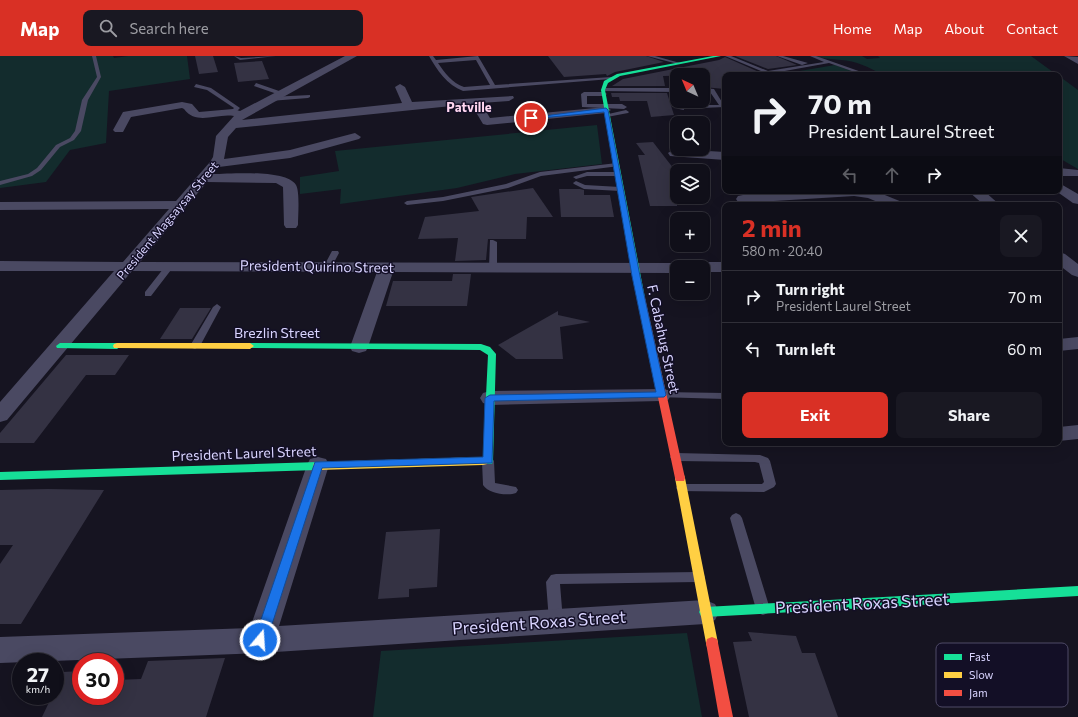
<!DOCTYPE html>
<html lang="en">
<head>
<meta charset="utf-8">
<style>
  :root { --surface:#100f19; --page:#191822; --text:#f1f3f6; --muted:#9c9ca2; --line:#302f38; --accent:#d93025 }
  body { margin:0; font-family:Commissioner,sans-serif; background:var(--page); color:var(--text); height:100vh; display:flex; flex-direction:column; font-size:15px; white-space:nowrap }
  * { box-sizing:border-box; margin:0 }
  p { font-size:13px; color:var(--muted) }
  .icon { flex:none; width:22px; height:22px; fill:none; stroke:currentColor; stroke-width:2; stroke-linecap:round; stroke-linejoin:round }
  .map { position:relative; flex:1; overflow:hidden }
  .sheet { position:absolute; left:722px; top:146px; width:340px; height:244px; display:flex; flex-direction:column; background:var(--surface); border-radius:8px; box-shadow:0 4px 16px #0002,0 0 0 1px var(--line) }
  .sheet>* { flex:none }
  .hud { position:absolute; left:722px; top:16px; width:340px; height:122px; border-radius:8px; box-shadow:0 4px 16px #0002,0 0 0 1px var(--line); background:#100f19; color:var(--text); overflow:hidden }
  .needle { width:26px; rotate:316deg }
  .buttons { position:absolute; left:670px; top:12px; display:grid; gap:8px }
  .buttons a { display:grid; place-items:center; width:40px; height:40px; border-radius:8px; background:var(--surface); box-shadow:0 4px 16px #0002,0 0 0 1px var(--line); font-size:20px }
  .speed { position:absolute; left:12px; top:597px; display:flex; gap:8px; font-size:20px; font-weight:700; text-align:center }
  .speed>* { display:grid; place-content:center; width:52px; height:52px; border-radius:50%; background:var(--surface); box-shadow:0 4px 16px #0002,0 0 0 1px var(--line); line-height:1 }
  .speed small { font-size:10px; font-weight:400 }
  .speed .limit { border:6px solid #d22; background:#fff; color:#111 }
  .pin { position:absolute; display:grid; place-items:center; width:34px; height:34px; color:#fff; margin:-17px; border:2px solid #fff; border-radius:50%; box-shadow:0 1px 4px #0007 }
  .me { position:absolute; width:44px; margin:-22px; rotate:18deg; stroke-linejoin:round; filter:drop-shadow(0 0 3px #0008) }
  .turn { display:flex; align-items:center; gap:14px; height:84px; padding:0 20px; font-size:18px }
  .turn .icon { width:52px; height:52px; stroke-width:2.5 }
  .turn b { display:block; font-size:28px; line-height:34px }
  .lanes { display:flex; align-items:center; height:38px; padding:0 20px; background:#0003; justify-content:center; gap:20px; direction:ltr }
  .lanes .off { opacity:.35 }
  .round { display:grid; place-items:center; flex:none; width:42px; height:42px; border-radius:8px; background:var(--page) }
  .head { display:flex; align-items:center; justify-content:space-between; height:68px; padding:0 20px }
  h1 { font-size:24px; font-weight:700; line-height:30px; color:var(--accent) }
  .action { display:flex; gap:8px; margin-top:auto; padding:8px 20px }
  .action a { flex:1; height:46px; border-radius:8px; background:var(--accent); color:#fff; font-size:16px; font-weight:700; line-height:46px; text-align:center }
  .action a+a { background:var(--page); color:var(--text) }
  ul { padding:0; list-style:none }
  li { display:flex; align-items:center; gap:12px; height:52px; padding:0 20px; border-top:1px solid var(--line) }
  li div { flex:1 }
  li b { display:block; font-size:15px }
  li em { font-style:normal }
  header { display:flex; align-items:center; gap:24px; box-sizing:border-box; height:56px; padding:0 20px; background:var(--accent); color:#fff }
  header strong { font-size:19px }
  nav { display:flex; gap:22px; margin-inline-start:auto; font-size:14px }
  .search { width:280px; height:36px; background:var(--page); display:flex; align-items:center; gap:10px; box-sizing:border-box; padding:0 14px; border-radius:8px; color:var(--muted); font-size:15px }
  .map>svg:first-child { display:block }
  .green { fill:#132c2d }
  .building { fill:#343243 }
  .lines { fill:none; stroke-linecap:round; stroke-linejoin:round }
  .lane { fill:#4a4962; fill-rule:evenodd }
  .street { fill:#4a4962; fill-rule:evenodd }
  .fast { fill:#16e098; fill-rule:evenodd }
  .slow { fill:#ffcf43; fill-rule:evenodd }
  .jam { fill:#f24e42; fill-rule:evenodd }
  .route { fill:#1a73e8; stroke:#114b97 }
  .labels { text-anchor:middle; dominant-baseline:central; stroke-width:3; stroke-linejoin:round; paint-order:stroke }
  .far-street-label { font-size:12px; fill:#d9d4ff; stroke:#130f26 }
  .far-neighbourhood-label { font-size:13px; font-weight:bold; fill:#ffd6f0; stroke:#130f26 }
  .street-label { font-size:14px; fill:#d9d4ff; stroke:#130f26 }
  .near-street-label { font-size:17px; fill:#d9d4ff; stroke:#130f26 }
  .key { fill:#130f26; stroke:#4e4a67; stroke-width:1 }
  .key-label { font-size:11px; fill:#d9d4ff }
</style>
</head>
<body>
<header>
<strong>Map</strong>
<div class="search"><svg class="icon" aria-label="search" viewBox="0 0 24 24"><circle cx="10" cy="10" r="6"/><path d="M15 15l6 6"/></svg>Search here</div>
<nav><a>Home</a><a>Map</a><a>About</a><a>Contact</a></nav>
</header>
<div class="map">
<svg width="1078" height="661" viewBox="0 0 1078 661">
  <rect width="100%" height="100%" fill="#161421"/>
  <path class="green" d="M0,0H113L114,2L128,0H187L190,23L109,35L106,87L70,94L46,126L0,132Z
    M815,0H862L867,3L880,2L878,0H1031L1057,19H883C876,15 864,9 857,7C843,2 829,5 815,0Z
    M835,9L863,19H776Z
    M1059,20L1078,34V113L1059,102Z
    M597,69L602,108L515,118L457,132L340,148L341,133L300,138V121L339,115L335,95Z
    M687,577L702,661H373L381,595Z"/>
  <path class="building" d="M195,0H213L218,16L199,18Z
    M548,0H646L664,6L615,16L607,20L606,18L564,21Z
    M735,0H776L797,9L768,13Z
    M725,1L759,16H757L760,19H725V33L703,31V19L663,20L665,30H612L623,23L719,4Z
    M262,5L269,23L238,26L234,7Z
    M611,37H667L674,59L651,61L647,45H620L619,41H612Z
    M653,86L677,117V150H650L638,99H645L636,87Z
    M533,132L553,161H527L526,183H488L486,204L455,205L458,182L418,183L425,161L479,155L471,141Z
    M559,133H580L584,134V139H610L614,161H561Z
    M453,218H471L467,250H386L393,225H452Z
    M180,252H211L192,283H160Z
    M558,255V259L590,266L560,271L563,303H516L498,289Z
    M66,299H129L115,319H86L34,387H0V377Z
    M48,433L104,434L21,568H0V508L13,489H0V434Z
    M440,473L437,531L409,533V541L378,543L386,476Z
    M748,576L796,580L802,597H815L838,661H749L733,586L752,585Z
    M225,602L206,661H42L52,640H55V634L63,616L81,615V640H115V624L141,623L148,605Z"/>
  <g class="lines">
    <path class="lane" d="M92,0H96L101,21L88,44L81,75L74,84L60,91L41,114L32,120L0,129V125L28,118L37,112L56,89L70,82L75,75L82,44L97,21Z
      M234,0L241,2L276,0L240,4Z
      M429,0H433L436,4L478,0L495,29L611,21L613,22L611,23L463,35C447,29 437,14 429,0ZM476,4L490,29L464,31C452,27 445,17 438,7Z
      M647,0H655L680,7L678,8Z
      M725,0H731L768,15L824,6L810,0H816L870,19H863L829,7L768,18Z
      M777,0H783L808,7L802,9Z
      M256,27L282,36L283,37L280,39L254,30Z
      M196,28L211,32L240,52L235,57H231L230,56L234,52L207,34L194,31Z
      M603,32H677V36L601,35Z
      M703,32L714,33L725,51L701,52L696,45H702L705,49H719L710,36H703Z
      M584,36H604L607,38L604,40H587V48H622L627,51L624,53L582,51L581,38Z
      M310,39V41L308,42L270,45L267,43L270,41Z
      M677,44L682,45L684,54L679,53Z
      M626,54L629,56L628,57L607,61L604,59Z
      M617,107L619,108V110L541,120L508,132L443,145L407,149L404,147L407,145L443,141L506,128L540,116Z
      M587,116H617L620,118L617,120H587L576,123L573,121Z
      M576,125L585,129L620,131L623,133L620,135L584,133L574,128L573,127Z
      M490,184H493L497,186V212L493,214L489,212Z
      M332,195H338L339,197L331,212H325L324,210Z
      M167,208H170L174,210L151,240H145V236Z
      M217,248L221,251L200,290L195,293L192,292L190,290L213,251Z
      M661,336L725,337V343L657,341L656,339L657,337Z
      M676,397L760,399L768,402L770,405L776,428L774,431L764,436L678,435L676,432L678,429L682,428H762L764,426L759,407L755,406L676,405L672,404L670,401L672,398Z
      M488,401L492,402L494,405L495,427L516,431L518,434L516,437C507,440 489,438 483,429L482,405L484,402Z
      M736,457L740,459L742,462L770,553L768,557L763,559L758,557L756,553L730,462L732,459Z
      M698,516L703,517L705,521L703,525L698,526L560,528L563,565L561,569L556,571L551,569L549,565L546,526L551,519L556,518Z"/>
    <path class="street" d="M345,0H357L242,64L402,47L395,31L400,28L405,31L412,46L513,40L514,42L509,45L481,47L490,62L606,51L611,54L606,57L487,69L483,68L471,48L236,72L228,81L224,103L290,94L355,77L361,81L359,83L290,102L219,111L213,118C231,118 286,113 296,129C300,136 298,160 298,169L296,172H286L284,169L283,131L276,127L207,126L140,206L677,207L684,211H677V217L393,216L368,291L366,295L359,297L352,295L350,291L377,216L132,215L7,364L0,366V346L114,215H0V205L123,206L169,153L0,154V146L176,145L210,106L213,101L216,80L234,60C216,57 197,70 184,53L182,52L131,61L123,76H115L113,74L123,56L182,46L192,48L199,56L233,53L240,55Z
      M1064,0L1078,1V8Z
      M674,93L725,96V104L670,100L668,97Z
      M1059,112L1078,114V120H1059Z
      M1059,127L1078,138V148L1073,147L1056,135H1059Z
      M805,135H875L902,146L904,149H885L868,142L854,140L743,147L738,146L736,143L738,140L743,139Z
      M968,135H984L1000,149H984Z
      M1059,196L1065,198L1078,208V221L1072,219L1059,209Z
      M703,206H725V216H703V211H695L697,208Z
      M1078,281V293L1059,295V283Z
      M661,333L668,334L671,339L668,344L661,345L490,349L483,347L480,342L483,337L490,335Z
      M1078,369V383L1059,385V371Z
      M318,401L326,403L329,409L279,570L705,544L715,548L719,556L715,564L705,568L260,597L0,607V581L250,572L307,409L310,403Z"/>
    <path class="fast" d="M713,0H721L620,20L608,27L605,34L645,242L644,244H638L601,34L604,25L617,18Z
      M60,287H117L121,290L117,293L57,292L56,290Z
      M250,287L481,288L490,291L496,298L493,405L492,408H479L478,405L479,402L483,401L488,299L480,294L247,292L246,290Z
      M318,406L322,407L323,410L322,413L318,414L0,424V416Z
      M1078,530V540L705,561L701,560L699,556L701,552L705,551Z"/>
    <path class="slow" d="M117,287H250L254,290L250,293L114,292L113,290L114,288Z
      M483,401L487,402L488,405L487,408L483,409L318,414L314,413L313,410L314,407L318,406Z
      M680,418L684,419L685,422L718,587L717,591L712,593L707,591L706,587L675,422L676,419Z"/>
    <path class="jam" d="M638,240H644L645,242L685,422L684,425H676L675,422L637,242Z
      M712,581L717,583L718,587L733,661H719L706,587L707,583Z"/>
  </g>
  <path class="route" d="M606,52L608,54L640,220L666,339L664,341L494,345L492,407L322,412L267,584L265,588L260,589L256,588L254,584L315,406L483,401L485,342L490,339L656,336L632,220L604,56L531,63L528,62Z"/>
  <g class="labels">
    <g class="far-street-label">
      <text transform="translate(167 164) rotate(-50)">President Magsaysay Street</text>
    </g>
    <g class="far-neighbourhood-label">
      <text x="469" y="51">Patville</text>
    </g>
    <g class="street-label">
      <text transform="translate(317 210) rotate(1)">President Quirino Street</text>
      <text x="277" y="276">Brezlin Street</text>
      <text transform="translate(664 283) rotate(78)">F. Cabahug Street</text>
      <text transform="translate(244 397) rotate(-2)">President Laurel Street</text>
    </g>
    <g class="near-street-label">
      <text transform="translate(862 547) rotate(-3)">President Roxas Street</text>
      <text transform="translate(539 566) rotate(-4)">President Roxas Street</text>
    </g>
  </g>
  <rect x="936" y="587" width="132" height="64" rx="6" class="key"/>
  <rect x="944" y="598" width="18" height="6" fill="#16e098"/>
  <rect x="944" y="616" width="18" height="6" fill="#ffcf43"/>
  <rect x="944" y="634" width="18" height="6" fill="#f24e42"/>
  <g class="key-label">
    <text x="969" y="605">Fast</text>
    <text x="969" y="623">Slow</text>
    <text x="969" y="641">Jam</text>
  </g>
</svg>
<div class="buttons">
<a><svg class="needle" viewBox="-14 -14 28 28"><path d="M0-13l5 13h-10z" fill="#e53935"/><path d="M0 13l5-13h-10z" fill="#9c9ca2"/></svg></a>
<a><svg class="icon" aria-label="search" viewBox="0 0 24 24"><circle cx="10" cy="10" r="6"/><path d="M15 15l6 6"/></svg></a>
<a><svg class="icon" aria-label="layers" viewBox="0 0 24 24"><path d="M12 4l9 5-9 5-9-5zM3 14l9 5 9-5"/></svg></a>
<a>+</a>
<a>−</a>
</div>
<div class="speed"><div>27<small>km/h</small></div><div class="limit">30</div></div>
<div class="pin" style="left:531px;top:62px;background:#d93025"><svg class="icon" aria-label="arrive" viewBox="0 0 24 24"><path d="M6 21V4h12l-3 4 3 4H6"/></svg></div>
<svg class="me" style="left:260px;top:584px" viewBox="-20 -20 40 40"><circle r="17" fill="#1a73e8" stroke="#fff" stroke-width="3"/><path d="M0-11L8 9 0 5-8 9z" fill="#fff"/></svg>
<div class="hud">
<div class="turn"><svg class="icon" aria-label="right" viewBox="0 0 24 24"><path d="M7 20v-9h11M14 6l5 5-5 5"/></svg><div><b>70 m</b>President Laurel Street</div></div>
<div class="lanes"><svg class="icon off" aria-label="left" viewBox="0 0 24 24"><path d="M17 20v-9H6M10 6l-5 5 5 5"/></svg><svg class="icon off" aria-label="ahead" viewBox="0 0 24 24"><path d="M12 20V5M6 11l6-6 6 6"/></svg><svg class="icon" aria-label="right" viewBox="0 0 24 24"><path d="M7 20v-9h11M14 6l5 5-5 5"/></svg></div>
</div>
<section class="sheet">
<div class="head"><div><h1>2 min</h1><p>580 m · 20:40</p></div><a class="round"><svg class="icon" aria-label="close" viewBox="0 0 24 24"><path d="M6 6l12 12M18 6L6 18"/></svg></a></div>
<ul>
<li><svg class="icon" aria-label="right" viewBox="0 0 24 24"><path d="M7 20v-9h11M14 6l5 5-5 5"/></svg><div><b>Turn right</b><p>President Laurel Street</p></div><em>70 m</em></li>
<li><svg class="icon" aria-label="left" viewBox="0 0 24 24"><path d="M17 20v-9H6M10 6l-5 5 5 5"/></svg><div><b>Turn left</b></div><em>60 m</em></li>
</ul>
<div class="action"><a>Exit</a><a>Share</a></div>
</section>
</div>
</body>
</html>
